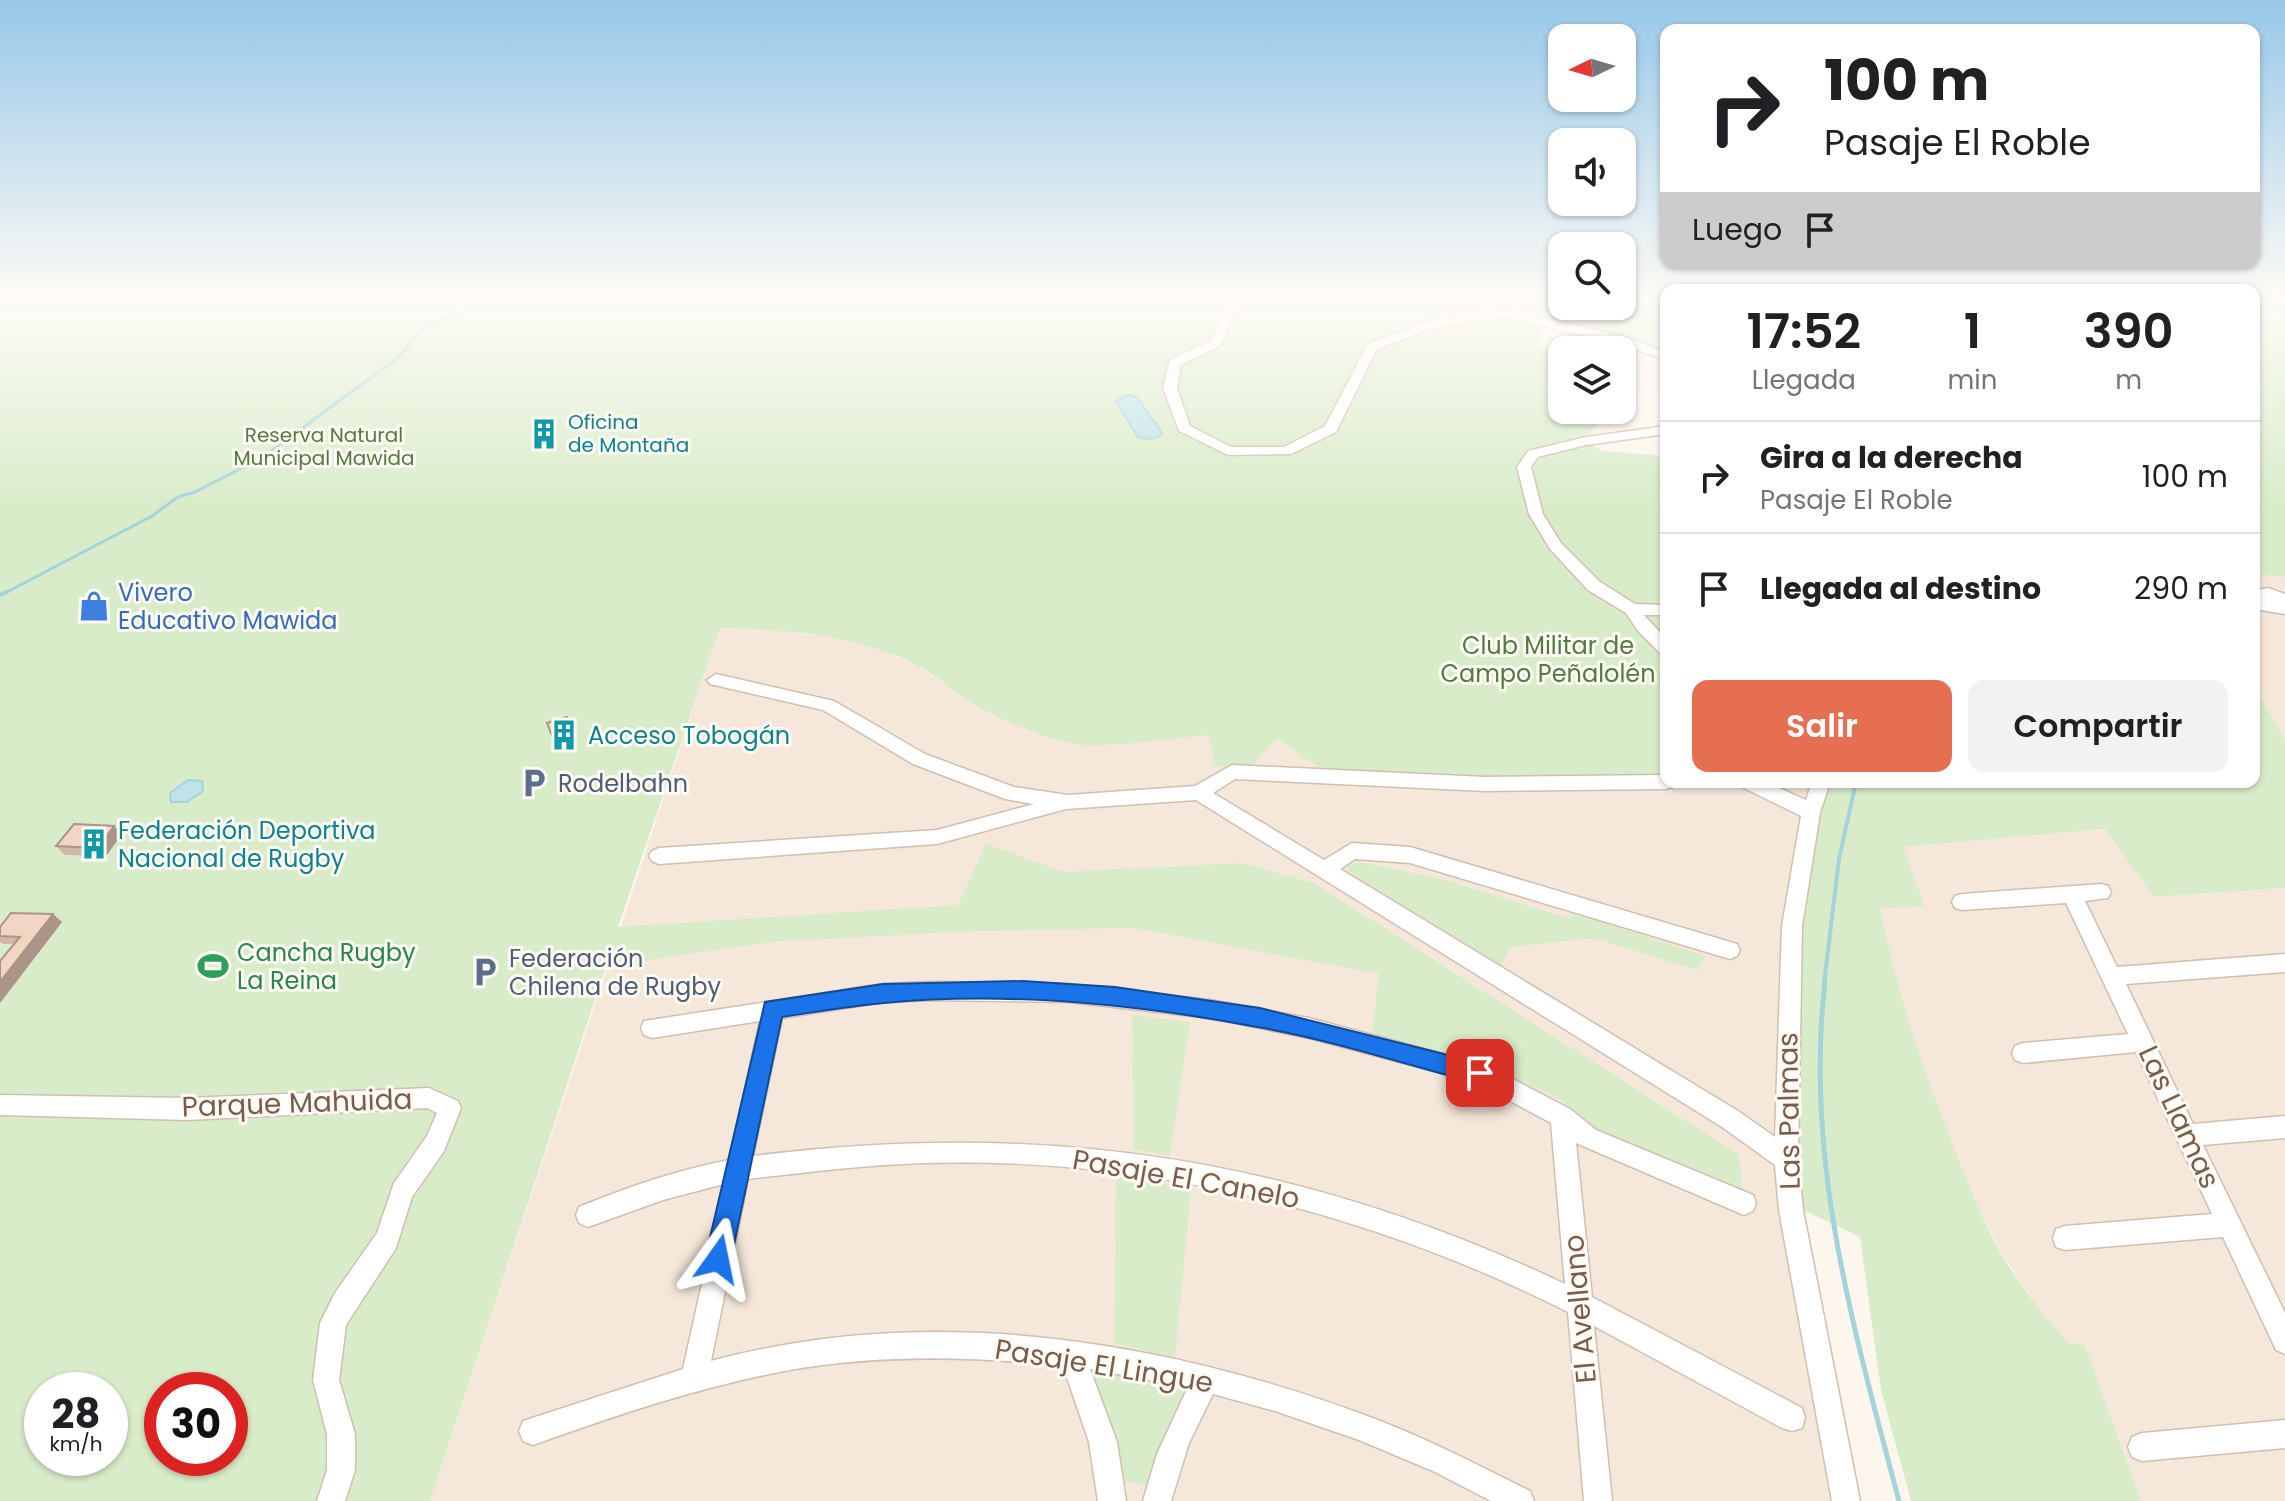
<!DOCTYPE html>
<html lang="es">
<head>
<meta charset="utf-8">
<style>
  :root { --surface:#fff; --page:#f2f2f2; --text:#202124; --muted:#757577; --line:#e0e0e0; --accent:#e76f51 }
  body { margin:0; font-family:Poppins,sans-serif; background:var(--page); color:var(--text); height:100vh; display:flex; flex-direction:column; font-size:30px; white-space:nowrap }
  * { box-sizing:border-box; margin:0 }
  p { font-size:26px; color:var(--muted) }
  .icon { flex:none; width:44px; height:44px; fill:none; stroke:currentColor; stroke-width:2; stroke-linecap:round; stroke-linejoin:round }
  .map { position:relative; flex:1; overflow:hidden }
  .details { position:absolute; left:1660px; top:284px; width:600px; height:504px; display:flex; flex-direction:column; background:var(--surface); border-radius:16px; box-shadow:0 2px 6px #0004 }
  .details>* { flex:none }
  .guide { position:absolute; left:1660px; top:24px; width:600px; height:244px; border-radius:16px; box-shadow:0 2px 6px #0004; background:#fff; color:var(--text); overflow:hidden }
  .needle { width:52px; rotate:265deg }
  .controls { position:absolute; left:1548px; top:24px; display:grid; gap:16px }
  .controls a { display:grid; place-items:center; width:88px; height:88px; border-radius:16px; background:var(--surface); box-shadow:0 2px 6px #0004; font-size:40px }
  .speed { position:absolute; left:24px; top:1372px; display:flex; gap:16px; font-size:40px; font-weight:700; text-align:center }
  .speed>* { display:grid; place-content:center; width:104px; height:104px; border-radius:50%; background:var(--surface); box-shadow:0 2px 6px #0004; line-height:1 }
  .speed small { font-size:20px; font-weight:400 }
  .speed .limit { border:12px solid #d22; background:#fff; color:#111 }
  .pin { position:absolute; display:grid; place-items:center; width:68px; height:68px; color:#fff; margin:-34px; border-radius:16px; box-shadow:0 4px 12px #0006 }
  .me { position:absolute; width:88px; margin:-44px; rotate:12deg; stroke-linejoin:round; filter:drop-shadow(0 0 6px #0008) }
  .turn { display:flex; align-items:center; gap:28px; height:168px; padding:0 32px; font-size:36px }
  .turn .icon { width:104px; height:104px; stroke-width:2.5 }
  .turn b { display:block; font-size:56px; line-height:68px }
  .then { display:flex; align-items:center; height:76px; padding:0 32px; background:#0003; gap:16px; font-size:30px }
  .eta { display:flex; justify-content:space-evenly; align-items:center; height:136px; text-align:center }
  .eta b { font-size:48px; font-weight:600; line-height:56px }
  .primary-button { display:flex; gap:16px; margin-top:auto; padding:16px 32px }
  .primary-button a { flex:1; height:92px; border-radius:16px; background:var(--accent); color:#fff; font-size:32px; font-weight:600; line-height:92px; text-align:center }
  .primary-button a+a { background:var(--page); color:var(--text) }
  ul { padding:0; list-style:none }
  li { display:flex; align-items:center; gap:24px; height:112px; padding:0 32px; border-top:2px solid var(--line) }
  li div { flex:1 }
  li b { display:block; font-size:30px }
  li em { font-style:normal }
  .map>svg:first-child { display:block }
  .residential { fill:#f5e8da }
  .green { fill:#d8ecc9; fill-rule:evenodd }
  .water { fill:#bfe3e8; stroke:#a5d3da; stroke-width:2 }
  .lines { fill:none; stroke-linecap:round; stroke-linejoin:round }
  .stream-far2 { stroke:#a5d3da; stroke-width:3 }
  .stream-far1 { stroke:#a5d3da; stroke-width:4 }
  .stream { stroke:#a5d3da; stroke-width:5 }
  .minor-casing { stroke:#d1beb0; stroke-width:3 }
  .minor { fill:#fff; fill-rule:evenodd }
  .wall { fill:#d1b7a8 }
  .shaded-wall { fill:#aa9588 }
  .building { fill:#f3d5c3; stroke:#aa9588; stroke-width:2 }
  .route { fill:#1a73e8; stroke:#114b97; stroke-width:2 }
  .labels { text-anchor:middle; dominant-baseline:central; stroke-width:6; stroke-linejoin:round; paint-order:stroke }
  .far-culture-label { font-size:20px; fill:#0d838f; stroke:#fffaf3; text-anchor:start }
  .far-park-label { font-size:20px; fill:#537a41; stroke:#fffaf3 }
  .shop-label { font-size:24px; fill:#366cbe; stroke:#fffaf3; text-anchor:start }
  .park-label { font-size:24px; fill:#537a41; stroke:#fffaf3 }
  .culture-label { font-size:24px; fill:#0d838f; stroke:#fffaf3; text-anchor:start }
  .service-label { font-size:24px; fill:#4e5e75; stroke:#fffaf3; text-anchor:start }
  .leisure-label { font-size:24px; fill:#27864d; stroke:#fffaf3; text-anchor:start }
  .near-street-label { font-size:28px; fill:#7a5c4d; stroke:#fffaf3 }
</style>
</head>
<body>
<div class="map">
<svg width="2285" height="1501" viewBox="0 0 2285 1501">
  <rect width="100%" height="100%" fill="#fdf6ec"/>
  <path class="residential" d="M2254,574L2285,577V741L2254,685Z
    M720,628L772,630L857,640L918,666L977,706L1026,730L1072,744L1138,742L1208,734L1250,766L1277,739L1322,770L1666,782H1824L1788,1141L1852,1501H430Z
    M2105,829L2155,897L2285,888V1501H2141L2085,1345L2068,1343L2039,1309L2003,1255L1973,1197L1919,1058L1895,983L1879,909L1925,906L1903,847Z"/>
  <path class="green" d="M0,299H1562V306H1622V299H1666V353L1542,327L1540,345L1562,359V410H1604L1605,417L1583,439L1602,451L1666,456V776L1487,777L1322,770L1277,739L1251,766L1216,767L1208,735C1173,738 1100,750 1068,743C1036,735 1006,722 977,706C956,694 938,676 916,665C855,634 788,630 720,628L618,927L958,905L986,844L1065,872L1241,863L1314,883L1739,1155L1742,1189L1596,1133L1561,1100L1515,1078L1372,1034L1379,974L1135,928L974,931L770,942L606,966L430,1501H0ZM42,1390H110V1458H42ZM162,1390H230V1458H162Z
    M2254,299H2285V577L2254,574Z
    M2254,685L2285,741V888L2154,897L2105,829L1903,847L1925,906L1880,909C1896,988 1920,1062 1950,1137C1965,1177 1981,1217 2002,1255C2021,1287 2044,1315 2068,1343L2085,1345L2141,1501H1911L1881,1390L1860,1237L1793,1205L1795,930L1824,782H2254Z
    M1359,862L1442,879L1571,919L1572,912L1705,956L1698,970L1593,938L1511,947L1501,965L1353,877L1347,866Z
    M1132,1015L1190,1022L1170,1156L1134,1149Z
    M1116,1177L1191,1188L1175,1358L1114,1343Z
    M1091,1370L1188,1387L1147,1486L1122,1480Z"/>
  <path class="water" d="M1128,395L1137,397L1162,433C1156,441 1147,439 1138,437L1116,401Z
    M188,780L202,781L203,791L187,802H171L170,793Z"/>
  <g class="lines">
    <path class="stream-far2" d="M3,594L152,516L178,497L195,492L263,457L399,357L423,328L461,311L472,299"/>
    <path class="stream-far1" d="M0,595L7,592
      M1824,984L1839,859L1856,782"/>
    <path class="stream" d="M1825,982C1804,1159 1854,1331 1899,1501"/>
    <g class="minor-casing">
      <path id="minor" d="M1229,299H1241L1220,346L1181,365L1177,388L1190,426L1231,447H1284L1325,426L1368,344L1433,320L1506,309L1627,338L1666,352V360L1619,344L1506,317L1439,326L1377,349L1336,432L1291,454L1228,455L1179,431L1163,388L1170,360L1211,341Z
        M1666,426V434L1586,445L1538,457L1531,467L1543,514L1561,543L1600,582L1635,604L1666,605V615H1644L1666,639V655L1660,653L1638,631L1626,613L1588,590L1550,549L1529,514L1517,467L1528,451L1586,437Z
        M2268,588L2285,594V614L2260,610L2254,603V591Z
        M716,674L834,701L925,754L1014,787L1068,795L1195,786L1232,765L1485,777L1666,775V782H1675L1673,787L1666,789L1485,791L1235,779L1213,793L1324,860L1352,843L1410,847L1737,944L1740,950L1737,956L1730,959L1410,863L1355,859L1340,869L1738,1111L1775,1137L1782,926L1801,816L1742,787L1740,782H1766L1806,800L1812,782H1830L1820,813L1802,926L1798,1159L1803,1210L1860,1501H1832L1779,1210L1775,1165L1722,1127L1196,800L1066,809L937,844L659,864L652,861L649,856L652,851L659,848L937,830L1034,804L1005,799L913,764L823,710L710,684L707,680Z
        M2101,884L2108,886L2111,892L2108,898L2085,901L2117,967L2285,954V972L2126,984L2193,1124L2285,1116V1138L2203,1145L2285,1313V1354L2276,1350L2223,1237L2065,1250L2056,1247L2053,1238L2056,1229L2065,1226L2212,1214L2136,1052L2023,1063L2015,1060L2012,1053L2015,1046L2023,1043L2128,1034L2066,903L1962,910L1955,908L1952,902L1955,896L1962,894Z
        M930,982L1069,984L1210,1000L1309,1018L1488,1066L1570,1109L1596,1130L1753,1195L1756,1203L1753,1211L1744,1215L1576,1143L1592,1297L1802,1408L1805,1418L1802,1428L1792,1431L1782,1428L1594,1326L1612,1501H1584L1568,1312C1370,1212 1146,1156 924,1163C865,1165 807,1172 748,1179L711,1361C925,1303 1154,1338 1359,1413C1418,1434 1474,1463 1530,1491L1534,1501H1491L1433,1471L1359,1440L1275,1411L1213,1394L1189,1443L1171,1501H1143L1157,1454L1188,1387L1090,1369L1117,1442L1126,1501H1098L1089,1442L1063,1366C972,1356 880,1354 790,1370C702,1386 617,1415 533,1445L523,1441L519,1431L523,1421L683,1369L724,1184L663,1200L588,1227L579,1223L576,1215L579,1207C627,1187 678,1170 729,1160L760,1021L652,1038L644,1035L641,1028L644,1021L883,984ZM930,1000L1069,1002L1210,1018L1309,1038L1475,1082L1551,1123L1565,1284C1299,1158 1045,1119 753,1156L782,1018L883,1002Z
        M429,1088L458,1101L461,1108L444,1151L412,1197L396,1248L346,1325L339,1380L355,1434V1470L345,1501H317L327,1470V1434L313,1380L320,1323L335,1293L377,1233L394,1183L427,1136L437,1113L427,1108L188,1120L0,1115V1095L188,1098Z
        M2285,1420V1448L2142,1461L2132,1457L2128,1447L2132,1437L2142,1433Z"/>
    </g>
    <use href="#minor" class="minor"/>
  </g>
  <path class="wall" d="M122,834L106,856L65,855L56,846Z
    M62,922L0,1003V961L14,944H3L0,942V936Z"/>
  <path class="shaded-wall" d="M567,717L575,738L556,745L552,736Z
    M114,826L122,834L106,856L98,848Z
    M53,914L62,922L0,1003V982Z"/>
  <path class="building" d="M567,717L571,730L552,736L547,723Z
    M74,824L114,826L98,848L56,846Z
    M11,913L53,914L0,982V961L20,937L0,936V927Z"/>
  <linearGradient id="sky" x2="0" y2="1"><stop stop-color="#97c7e8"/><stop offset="0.59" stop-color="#fefbf6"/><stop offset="1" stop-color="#fefbf6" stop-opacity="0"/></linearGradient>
  <rect width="2285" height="509" fill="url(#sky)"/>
  <path class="route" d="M1023,981L1115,987L1260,1008L1480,1063L1488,1066L1491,1073L1488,1081L1480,1084C1407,1065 1332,1040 1257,1027C1135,1004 1008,991 884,1003C850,1006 816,1012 782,1017L731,1259L727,1267L718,1271L709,1267L705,1259L765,1002L883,984Z"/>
  <defs>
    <g id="building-bare" transform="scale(2.4)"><path d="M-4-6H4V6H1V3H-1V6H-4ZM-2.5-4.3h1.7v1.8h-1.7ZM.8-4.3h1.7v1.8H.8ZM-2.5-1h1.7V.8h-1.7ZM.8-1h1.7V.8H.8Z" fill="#0f9aa8" stroke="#fffaf3" stroke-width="2.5" paint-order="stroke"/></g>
    <g id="shop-bare" transform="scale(2.4)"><path d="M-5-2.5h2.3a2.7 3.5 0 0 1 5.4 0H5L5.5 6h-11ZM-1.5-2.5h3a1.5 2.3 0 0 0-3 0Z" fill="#3f7fe0" stroke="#fffaf3" stroke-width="2.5" paint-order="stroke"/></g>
    <g id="parking-bare" transform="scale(2.4)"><path d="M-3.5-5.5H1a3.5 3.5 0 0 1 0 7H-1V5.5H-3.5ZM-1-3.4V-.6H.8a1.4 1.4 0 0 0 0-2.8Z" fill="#5c6f8a" stroke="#fffaf3" stroke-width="2.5" paint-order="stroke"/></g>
    <g id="stadium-bare" transform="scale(2.4)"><path d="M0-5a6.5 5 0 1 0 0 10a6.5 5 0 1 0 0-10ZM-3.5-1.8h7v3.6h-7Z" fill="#2e9e5b" stroke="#fffaf3" stroke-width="2.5" paint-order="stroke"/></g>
  </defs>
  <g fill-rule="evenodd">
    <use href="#building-bare" x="544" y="434"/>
    <use href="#shop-bare" x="94" y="606"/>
    <use href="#building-bare" x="564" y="735"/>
    <use href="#parking-bare" x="534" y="783"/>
    <use href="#building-bare" x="94" y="844"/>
    <use href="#stadium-bare" x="213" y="966"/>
    <use href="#parking-bare" x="485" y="972"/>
  </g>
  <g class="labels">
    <g class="far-culture-label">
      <text x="568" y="422">Oficina<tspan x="568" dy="23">de Montaña</tspan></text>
    </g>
    <g class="far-park-label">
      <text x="324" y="435">Reserva Natural<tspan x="324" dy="23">Municipal Mawida</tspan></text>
    </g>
    <g class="shop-label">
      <text x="118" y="592">Vivero<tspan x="118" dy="28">Educativo Mawida</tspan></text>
    </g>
    <g class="park-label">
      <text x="1548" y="645">Club Militar de<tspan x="1548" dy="28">Campo Peñalolén</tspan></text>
    </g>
    <g class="culture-label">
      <text x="588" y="735">Acceso Tobogán</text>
      <text x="118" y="830">Federación Deportiva<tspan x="118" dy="28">Nacional de Rugby</tspan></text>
    </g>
    <g class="service-label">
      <text x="558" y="783">Rodelbahn</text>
      <text x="509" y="958">Federación<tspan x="509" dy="28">Chilena de Rugby</tspan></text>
    </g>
    <g class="leisure-label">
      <text x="237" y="952">Cancha Rugby<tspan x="237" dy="28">La Reina</tspan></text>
    </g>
    <g class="near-street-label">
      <text transform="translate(297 1103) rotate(-2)">Parque Mahuida</text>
      <text transform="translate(1789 1111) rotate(-91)">Las Palmas</text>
      <text transform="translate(2179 1117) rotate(65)">Las Llamas</text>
      <text transform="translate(1186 1179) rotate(10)">Pasaje El Canelo</text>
      <text transform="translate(1580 1309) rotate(-95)">El Avellano</text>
      <text transform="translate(1104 1366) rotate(9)">Pasaje El Lingue</text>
    </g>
  </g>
</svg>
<div class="controls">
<a><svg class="needle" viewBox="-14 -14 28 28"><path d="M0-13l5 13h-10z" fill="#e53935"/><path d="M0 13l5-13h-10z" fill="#757577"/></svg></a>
<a><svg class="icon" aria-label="sound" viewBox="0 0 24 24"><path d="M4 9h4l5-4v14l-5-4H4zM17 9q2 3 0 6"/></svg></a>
<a><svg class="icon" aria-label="search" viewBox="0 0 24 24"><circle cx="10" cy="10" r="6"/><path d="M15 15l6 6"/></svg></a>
<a><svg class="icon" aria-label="layers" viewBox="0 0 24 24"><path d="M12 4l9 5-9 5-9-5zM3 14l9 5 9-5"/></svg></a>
</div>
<div class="speed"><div>28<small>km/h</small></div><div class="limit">30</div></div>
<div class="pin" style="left:1480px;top:1073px;background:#d93025"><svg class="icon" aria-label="arrive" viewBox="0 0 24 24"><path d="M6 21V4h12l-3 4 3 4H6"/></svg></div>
<svg class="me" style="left:718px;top:1259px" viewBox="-20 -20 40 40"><path d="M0-17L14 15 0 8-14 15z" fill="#1a73e8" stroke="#fff" stroke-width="4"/></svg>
<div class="guide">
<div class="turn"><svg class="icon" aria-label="right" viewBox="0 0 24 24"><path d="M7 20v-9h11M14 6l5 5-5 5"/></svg><div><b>100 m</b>Pasaje El Roble</div></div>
<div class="then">Luego<svg class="icon" aria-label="arrive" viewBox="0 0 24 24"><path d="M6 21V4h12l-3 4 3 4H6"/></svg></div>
</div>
<section class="details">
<div class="eta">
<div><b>17:52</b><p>Llegada</p></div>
<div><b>1</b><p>min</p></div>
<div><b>390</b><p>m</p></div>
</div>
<ul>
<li><svg class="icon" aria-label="right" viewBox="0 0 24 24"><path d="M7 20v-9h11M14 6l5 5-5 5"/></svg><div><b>Gira a la derecha</b><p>Pasaje El Roble</p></div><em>100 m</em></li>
<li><svg class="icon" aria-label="arrive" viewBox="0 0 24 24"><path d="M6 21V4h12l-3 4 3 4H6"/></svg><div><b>Llegada al destino</b></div><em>290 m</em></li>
</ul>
<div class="primary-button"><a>Salir</a><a>Compartir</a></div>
</section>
</div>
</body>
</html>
